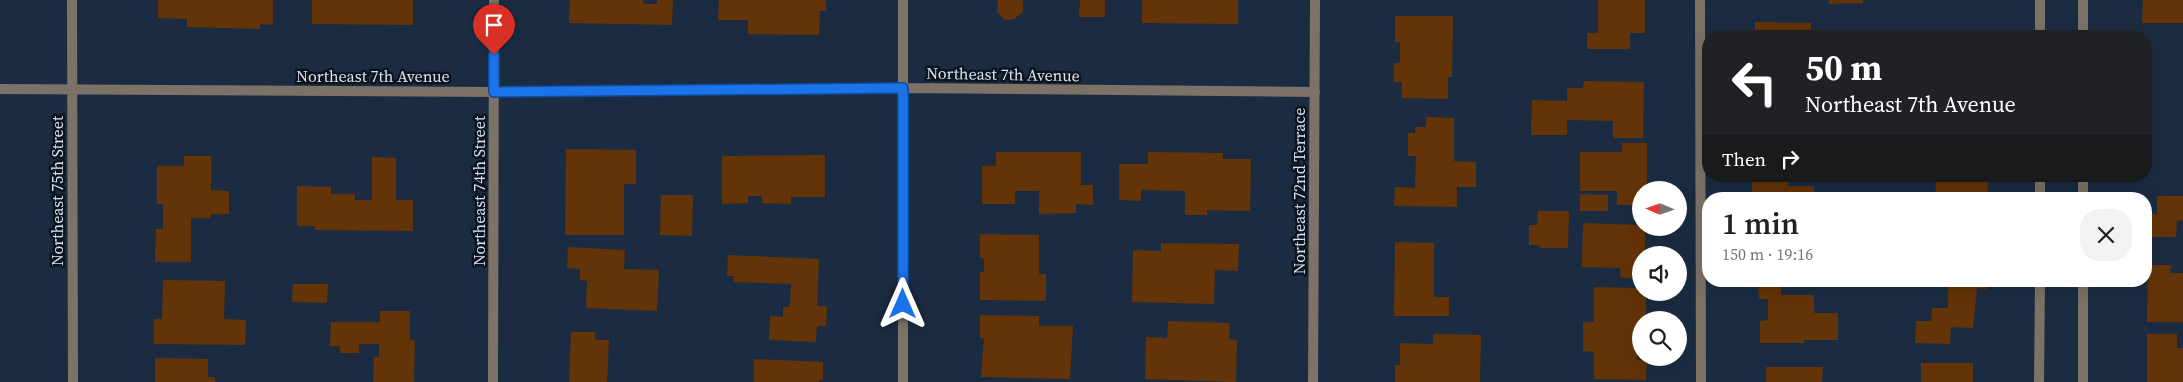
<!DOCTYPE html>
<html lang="en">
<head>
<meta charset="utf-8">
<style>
  :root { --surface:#fff; --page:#f2f2f2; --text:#202124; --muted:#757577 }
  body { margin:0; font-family:"Source Serif 4",serif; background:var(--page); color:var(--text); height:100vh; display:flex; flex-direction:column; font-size:19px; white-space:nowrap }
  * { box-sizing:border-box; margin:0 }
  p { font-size:16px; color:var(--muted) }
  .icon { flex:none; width:28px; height:28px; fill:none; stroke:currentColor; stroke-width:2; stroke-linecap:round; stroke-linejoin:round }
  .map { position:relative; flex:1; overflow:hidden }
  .panel { position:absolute; left:1702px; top:192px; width:450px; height:95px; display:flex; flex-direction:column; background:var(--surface); border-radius:20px; box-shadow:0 5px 20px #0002 }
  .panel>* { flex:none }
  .banner { position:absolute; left:1702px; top:30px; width:450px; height:152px; border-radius:20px; box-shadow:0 5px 20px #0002; background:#202124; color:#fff; overflow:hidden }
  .needle { width:32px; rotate:272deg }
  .tools { position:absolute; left:1632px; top:181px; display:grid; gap:10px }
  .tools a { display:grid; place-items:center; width:55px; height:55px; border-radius:50%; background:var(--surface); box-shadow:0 5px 20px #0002; font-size:25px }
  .pin { position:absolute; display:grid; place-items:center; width:42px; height:42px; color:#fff; margin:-51px -21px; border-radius:50% 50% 50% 0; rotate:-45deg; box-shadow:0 0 5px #0007 }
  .pin .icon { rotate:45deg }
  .me { position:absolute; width:55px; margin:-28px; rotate:0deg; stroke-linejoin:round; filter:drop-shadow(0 0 4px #0008) }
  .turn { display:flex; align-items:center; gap:18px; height:105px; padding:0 20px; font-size:22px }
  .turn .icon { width:65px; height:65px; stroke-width:2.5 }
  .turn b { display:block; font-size:35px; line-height:42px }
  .then { display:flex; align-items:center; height:48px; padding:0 20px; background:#0003; gap:10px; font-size:19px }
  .round { display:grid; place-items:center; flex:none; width:52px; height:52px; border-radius:20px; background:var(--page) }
  .overview { display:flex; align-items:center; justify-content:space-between; height:85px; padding:0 20px }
  h1 { font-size:30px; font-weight:600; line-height:38px }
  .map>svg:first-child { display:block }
  .building { fill:#633407 }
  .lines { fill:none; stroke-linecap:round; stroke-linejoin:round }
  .street { stroke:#7c7267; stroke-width:10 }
  .route-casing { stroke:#114b97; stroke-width:12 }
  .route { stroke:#1a73e8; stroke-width:9 }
  .labels { text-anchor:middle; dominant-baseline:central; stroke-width:5; stroke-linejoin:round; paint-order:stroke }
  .street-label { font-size:16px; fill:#d8e3f2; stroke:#0c141e }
</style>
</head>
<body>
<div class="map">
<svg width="2183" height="382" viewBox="0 0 2183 382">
  <rect width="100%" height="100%" fill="#1b2c42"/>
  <path class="building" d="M158,0H273V25L260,24V29L187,27V19L158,18Z
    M312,0H413V25L312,24Z
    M570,0H643V4H657V0H673L672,25L569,23Z
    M719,0H826V11H820L819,35L748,34V20H718Z
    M998,0H1023V12L1014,19L1005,20L997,12Z
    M1080,0H1105V17H1079Z
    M1142,0H1238V24L1142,23Z
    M1598,0H1645V33H1630V49H1587V33H1598Z
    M1829,0H1863V3L1829,4Z
    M2143,0H2183V23H2142Z
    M1395,16H1453L1452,77H1448V99L1402,98V82H1394V63H1400V42H1395Z
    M1755,22L1811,23V36H1755Z
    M1901,33L1975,34V36H1901Z
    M1584,81L1644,82L1643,138H1613V121L1567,120V135H1531L1532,100L1567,101V88H1583Z
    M1426,117L1454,118V161L1476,162V187H1457V207L1394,206L1395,187L1415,188L1416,156H1408V133H1415V127H1426Z
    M1622,143H1647V190H1641V205H1617V191H1580V152H1622Z
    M566,149L636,150V184H624V235H565Z
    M996,152H1081V185H1093V205L1076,204V213L1039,214V191H1015V204H982V166H996Z
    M1148,152L1223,153V159H1251L1250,211L1207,210V215H1185V191L1141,190V201L1119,200V164H1148Z
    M825,155V197H791V204L762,203V196H748V203L722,204V156Z
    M184,156H211V190L229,191V214H211V218H191V262H155L156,229H163V204H157V166H184Z
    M372,157L396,158V200H413V231L314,230L315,226H297V186L331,187V194H355V200H372Z
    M1752,176H1788V186H1814V199H1752Z
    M1916,176H1988L1987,199H1935L1936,182L1916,181Z
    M1580,194L1608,195V211H1580Z
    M661,195H693L692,236L660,235Z
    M2157,196H2183V220L2177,221L2176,237H2146L2147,214H2157Z
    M1538,211H1569L1568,248H1540L1539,245H1529V225H1537Z
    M1583,223L1641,225V228H1645V255H1641V278H1621L1620,268L1582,267Z
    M980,234L1039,235V274H1046V301L980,300V272H984V258H980Z
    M1395,242L1434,243V297H1449V316H1394Z
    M1161,243L1239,244L1238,271L1215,270L1214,304L1132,302L1133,250L1161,251Z
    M568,247L625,250L624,269L659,270L657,311L586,308L587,281L580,280V269L567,268Z
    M728,255L819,259L817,306H827L826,326H817L816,342L769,340L770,316L783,317V307H790L791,284L733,282L734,276H727Z
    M2148,265H2171L2170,273H2183V322H2147Z
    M163,280L225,281L224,319L246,320L245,345L154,344V319H162Z
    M1758,281H1781V295H1814V313H1838V340H1804V343H1760V321L1768,320V299H1759Z
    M1948,281H1987V289L1977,288L1973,328L1951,327L1950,344L1915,343L1916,321H1931L1932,308H1948Z
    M293,284H328L327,303L292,302Z
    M1594,287L1641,288V292H1646V320H1641V329H1638L1637,360H1647L1646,380L1594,379V352L1583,351V322H1594Z
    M380,311H410V340H415L414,382H373L374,357H379V344H359V353H340V346H330L331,322H380Z
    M980,315L1039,316V326H1073L1070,379L981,377L984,338H980Z
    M1168,321L1230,323L1229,339L1237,340L1236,382L1145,379L1146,337L1167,338Z
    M571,332H595V340H609L607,382H569Z
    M1433,334L1481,335L1480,382H1395V365H1400V343L1433,344Z
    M2147,334H2177V348H2183V382H2147Z
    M155,358L208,359V377H215V382H155Z
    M754,359L823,362V380H819V382H754Z
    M1921,363H1973V382H1921Z
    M1766,367H1823L1822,382H1766Z"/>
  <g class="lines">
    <path class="street" d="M72,0L73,382
      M903,0V382
      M1700,0L1701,382
      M2083,0V36
      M2040,36V0
      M0,89L494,92L903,88L1315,92
      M2083,176V199
      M2040,199V176
      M2083,281V382
      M493,382L494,0
      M1313,382L1315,0
      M2039,382L2040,281"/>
  </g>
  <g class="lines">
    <g class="route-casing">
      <path id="route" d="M494,55V92L903,88V304"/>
    </g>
    <use href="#route" class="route"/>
  </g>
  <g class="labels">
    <g class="street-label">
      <text transform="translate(1003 74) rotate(1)">Northeast 7th Avenue</text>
      <text x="373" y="76">Northeast 7th Avenue</text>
      <text transform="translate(57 191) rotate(-90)">Northeast 75th Street</text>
      <text transform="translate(479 191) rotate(-90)">Northeast 74th Street</text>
      <text transform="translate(1299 191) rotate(-90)">Northeast 72nd Terrace</text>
    </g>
  </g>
</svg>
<div class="tools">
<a><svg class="needle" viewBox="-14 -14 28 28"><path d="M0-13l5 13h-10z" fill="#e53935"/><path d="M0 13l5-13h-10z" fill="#757577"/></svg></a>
<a><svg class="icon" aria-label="sound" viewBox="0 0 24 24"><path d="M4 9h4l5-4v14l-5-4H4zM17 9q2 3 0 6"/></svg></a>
<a><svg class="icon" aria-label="search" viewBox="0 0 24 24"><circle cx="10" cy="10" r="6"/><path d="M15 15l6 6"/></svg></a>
</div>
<div class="pin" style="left:494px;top:55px;background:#d93025"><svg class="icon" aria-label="arrive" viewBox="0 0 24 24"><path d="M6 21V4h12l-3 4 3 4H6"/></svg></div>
<svg class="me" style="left:903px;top:304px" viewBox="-20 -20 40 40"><path d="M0-17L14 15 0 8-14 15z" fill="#1a73e8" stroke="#fff" stroke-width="4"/></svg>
<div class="banner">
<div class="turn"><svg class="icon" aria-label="left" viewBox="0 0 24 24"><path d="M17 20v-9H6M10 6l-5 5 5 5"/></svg><div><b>50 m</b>Northeast 7th Avenue</div></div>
<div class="then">Then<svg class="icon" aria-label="right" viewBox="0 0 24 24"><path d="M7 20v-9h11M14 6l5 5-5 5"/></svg></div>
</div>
<section class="panel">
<div class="overview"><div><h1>1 min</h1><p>150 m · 19:16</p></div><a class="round"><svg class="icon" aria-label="close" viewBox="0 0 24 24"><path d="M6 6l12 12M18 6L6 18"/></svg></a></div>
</section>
</div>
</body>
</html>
